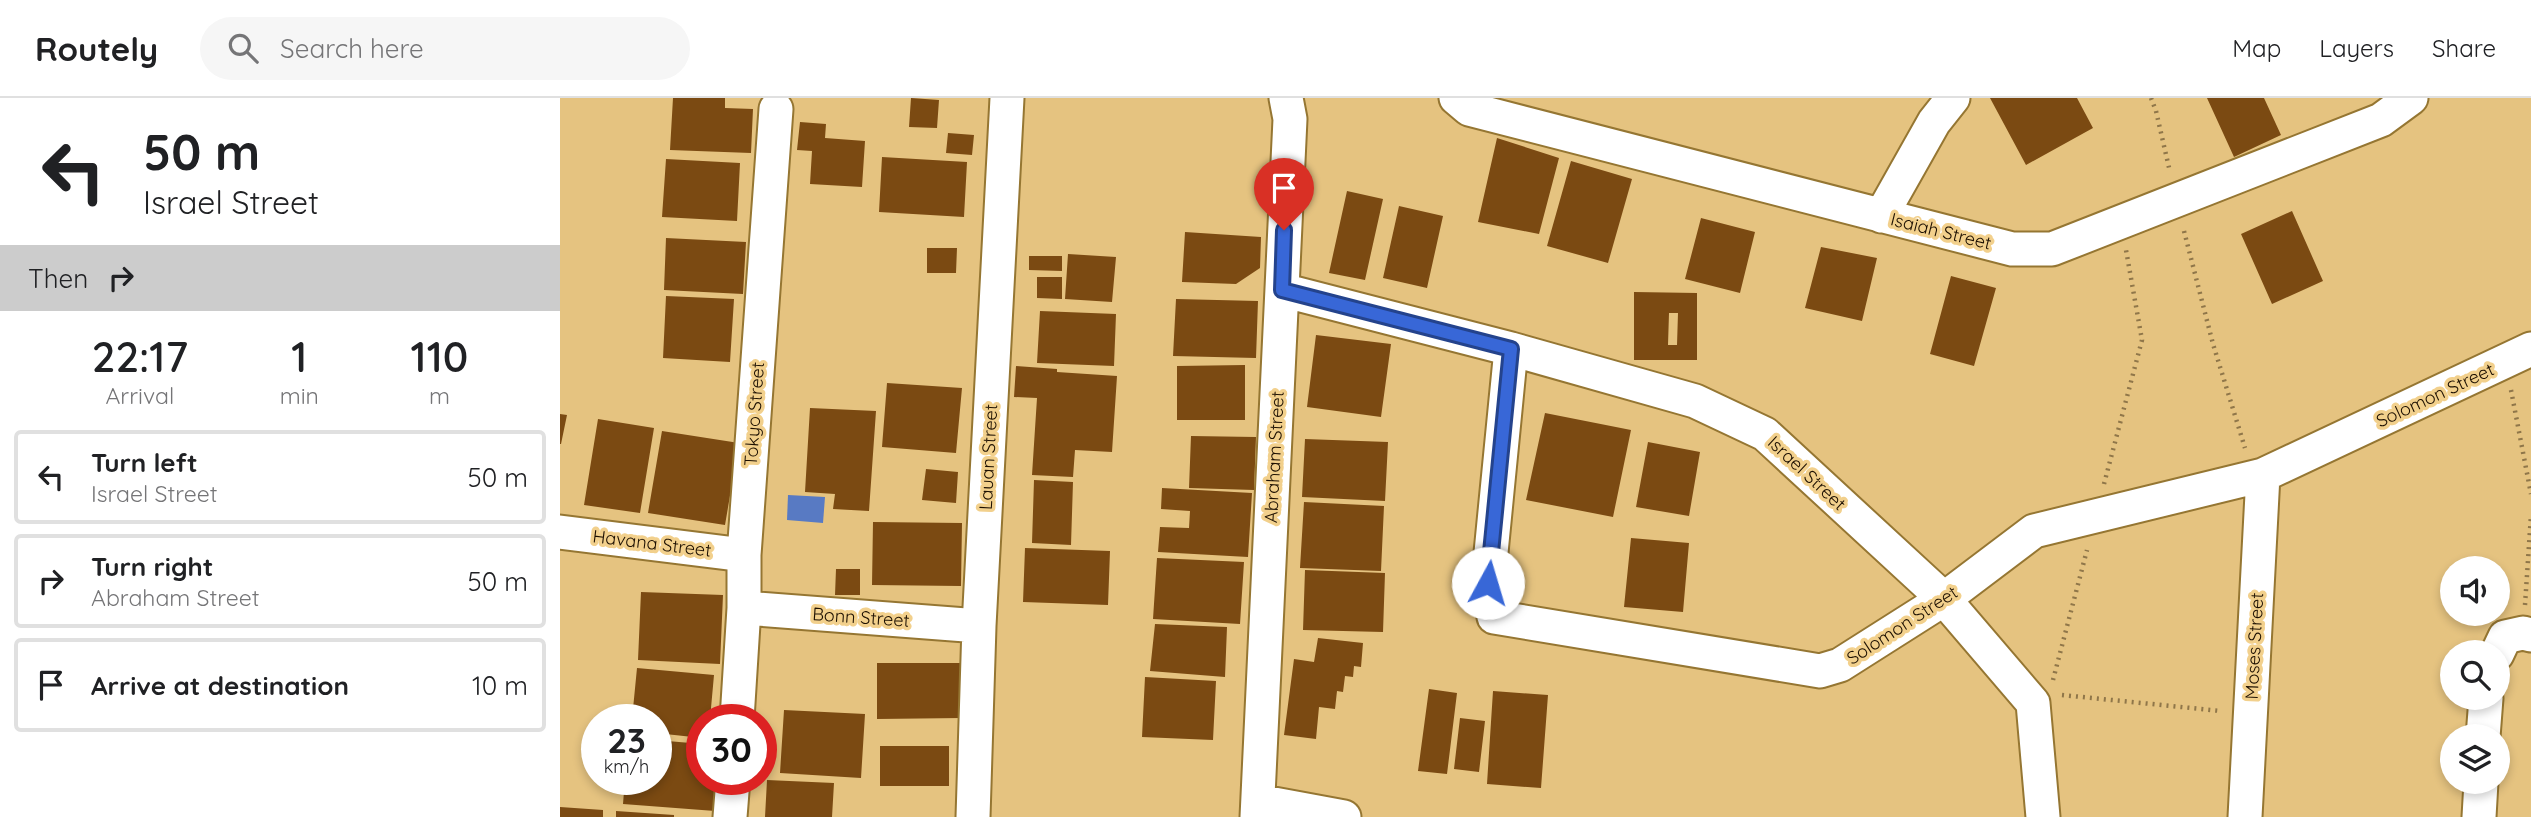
<!DOCTYPE html>
<html lang="en">
<head>
<meta charset="utf-8">
<style>
  :root { --surface:#fff; --page:#f6f6f6; --text:#202124; --muted:#757577; --line:#e0e0e0 }
  body { margin:0; font-family:Quicksand,sans-serif; background:var(--page); color:var(--text); height:100vh; display:flex; flex-direction:column; font-size:26px; white-space:nowrap }
  * { box-sizing:border-box; margin:0 }
  p { font-size:23px; color:var(--muted) }
  .icon { flex:none; width:38px; height:38px; fill:none; stroke:currentColor; stroke-width:2; stroke-linecap:round; stroke-linejoin:round }
  .map { position:relative; flex:1; overflow:hidden }
  .drawer { display:flex; flex-direction:column; background:var(--surface); width:560px }
  .drawer>* { flex:none }
  .top-card { background:#fff; color:var(--text); overflow:hidden }
  .tools { position:absolute; left:1880px; top:458px; display:grid; gap:14px }
  .tools a { display:grid; place-items:center; width:70px; height:70px; border-radius:50%; background:var(--surface); box-shadow:0 4px 10px #0003; font-size:35px }
  .speed { position:absolute; left:21px; top:606px; display:flex; gap:14px; font-size:35px; font-weight:700; text-align:center }
  .speed>* { display:grid; place-content:center; width:91px; height:91px; border-radius:50%; background:var(--surface); box-shadow:0 4px 10px #0003; line-height:1 }
  .speed small { font-size:18px; font-weight:400 }
  .speed .limit { border:10px solid #d22; background:#fff; color:#111 }
  .pin { position:absolute; display:grid; place-items:center; width:60px; height:60px; color:#fff; margin:-72px -30px; border-radius:50% 50% 50% 0; rotate:-45deg; box-shadow:0 0 7px #0007 }
  .pin .icon { rotate:45deg }
  .me { position:absolute; width:77px; margin:-38px; rotate:6deg; stroke-linejoin:round; filter:drop-shadow(0 0 5px #0008) }
  .turn { display:flex; align-items:center; gap:24px; height:147px; padding:0 28px; font-size:32px }
  .turn .icon { width:91px; height:91px; stroke-width:2.5 }
  .turn b { display:block; font-size:49px; line-height:60px }
  .then { display:flex; align-items:center; height:66px; padding:0 28px; background:#0003; gap:14px; font-size:26px }
  .eta { display:flex; justify-content:space-evenly; align-items:center; height:119px; text-align:center }
  .eta b { font-size:42px; font-weight:600; line-height:49px }
  ul { padding:0; list-style:none }
  li { display:flex; align-items:center; gap:21px; height:94px; margin:0 14px 10px; padding:0 14px; border:4px solid var(--line); border-radius:7px }
  li div { flex:1 }
  li b { display:block; font-size:26px }
  li em { font-style:normal }
  header { display:flex; align-items:center; gap:42px; box-sizing:border-box; height:98px; padding:0 35px; background:var(--surface); border-bottom:2px solid var(--line) }
  header strong { font-size:33px }
  nav { display:flex; gap:38px; margin-inline-start:auto; font-size:24px }
  .search { width:490px; height:63px; background:var(--page); display:flex; align-items:center; gap:18px; box-sizing:border-box; padding:0 24px; border-radius:38px; color:var(--muted); font-size:26px }
  main { display:flex; flex:1; min-height:0 }
  .map>svg:first-child { display:block }
  .water { fill:#587ac3 }
  .building { fill:#7b4a12; fill-rule:evenodd }
  .lines { fill:none; stroke-linecap:round; stroke-linejoin:round }
  .street-casing { stroke:#957632; stroke-width:37 }
  .path { stroke:#8f7649; stroke-width:4.5; stroke-dasharray:2 5; stroke-linecap:butt }
  .street { stroke:#fff; stroke-width:33 }
  .route-casing { stroke:#24438c; stroke-width:18 }
  .route { stroke:#3867d7; stroke-width:12 }
  .labels { text-anchor:middle; dominant-baseline:central; stroke-width:7; stroke-linejoin:round; paint-order:stroke }
  .street-label { font-size:18px; fill:#1c0f00; stroke:#f2d08c }
</style>
</head>
<body>
<header>
<strong>Routely</strong>
<div class="search"><svg class="icon" aria-label="search" viewBox="0 0 24 24"><circle cx="10" cy="10" r="6"/><path d="M15 15l6 6"/></svg>Search here</div>
<nav><a>Map</a><a>Layers</a><a>Share</a></nav>
</header>
<main>
<section class="drawer">
<div class="top-card">
<div class="turn"><svg class="icon" aria-label="left" viewBox="0 0 24 24"><path d="M17 20v-9H6M10 6l-5 5 5 5"/></svg><div><b>50 m</b>Israel Street</div></div>
<div class="then">Then<svg class="icon" aria-label="right" viewBox="0 0 24 24"><path d="M7 20v-9h11M14 6l5 5-5 5"/></svg></div>
</div>
<div class="eta">
<div><b>22:17</b><p>Arrival</p></div>
<div><b>1</b><p>min</p></div>
<div><b>110</b><p>m</p></div>
</div>
<ul>
<li><svg class="icon" aria-label="left" viewBox="0 0 24 24"><path d="M17 20v-9H6M10 6l-5 5 5 5"/></svg><div><b>Turn left</b><p>Israel Street</p></div><em>50 m</em></li>
<li><svg class="icon" aria-label="right" viewBox="0 0 24 24"><path d="M7 20v-9h11M14 6l5 5-5 5"/></svg><div><b>Turn right</b><p>Abraham Street</p></div><em>50 m</em></li>
<li><svg class="icon" aria-label="arrive" viewBox="0 0 24 24"><path d="M6 21V4h12l-3 4 3 4H6"/></svg><div><b>Arrive at destination</b></div><em>10 m</em></li>
</ul>
</section>
<div class="map">
<svg width="1971" height="719" viewBox="0 0 1971 719">
  <rect width="100%" height="100%" fill="#e5c380"/>
  <path class="water" d="M228,397L265,399L263,425L227,422Z"/>
  <path class="building" d="M113,0H165V10L193,11L191,55L110,52Z
    M351,0L379,2L377,30L349,29Z
    M1430,0H1517L1533,30L1466,67Z
    M1647,0H1704L1721,37L1674,59Z
    M240,24L266,26L265,40L305,43L302,89L250,86L252,53L237,52Z
    M388,35L414,37L412,57L386,55Z
    M937,40L999,60L979,136L918,124Z
    M322,59L407,64L404,119L319,114Z
    M106,61L180,65L177,123L102,119Z
    M1011,63L1072,81L1048,165L987,148Z
    M787,93L823,101L805,182L769,175Z
    M839,108L883,118L867,190L823,180Z
    M1732,113L1763,183L1712,206L1681,136Z
    M1141,120L1195,134L1180,195L1125,181Z
    M625,134L701,139L700,170L676,186L622,184Z
    M106,140L186,144L183,196L104,192Z
    M1261,149L1317,160L1302,223L1245,210Z
    M367,150H397L396,175H367Z
    M508,156L556,159L552,204L505,201Z
    M469,158H502V173L469,172Z
    M1391,178L1436,190L1414,268L1370,256Z
    M477,179H502V201L477,200Z
    M1074,194L1137,195V262H1074ZM1109,215H1118L1117,247H1108Z
    M106,198L174,201L170,264L103,260Z
    M616,201L698,203L696,260L613,258Z
    M480,213L556,216L554,268L477,265Z
    M756,237L831,246L821,319L747,309Z
    M685,267V322H617V268Z
    M456,268L497,271V274L557,278L552,354L515,352L513,379L472,377L477,300L454,299Z
    M327,285L402,290L396,355L322,349Z
    M250,310L316,313L309,413L273,411L275,396L245,394Z
    M985,315L1071,332L1053,419L966,402Z
    M0,316L7,317L1,346H0Z
    M38,321L94,330L80,415L24,407Z
    M102,333L179,345L165,427L88,415Z
    M631,338L696,339L694,392L629,390Z
    M745,341L828,344L825,403L742,399Z
    M1088,344L1140,354L1129,418L1076,409Z
    M366,371L398,374L396,405L362,402Z
    M474,382L513,384L511,447L472,445Z
    M602,390L692,395L688,459L598,454L600,429L629,430L630,413L601,411Z
    M744,404L824,408L821,473L740,470Z
    M313,424L402,425L401,488L312,487Z
    M1071,440L1129,445L1123,514L1064,509Z
    M465,450L550,453L548,507L463,504Z
    M597,460L684,464L680,526L593,521Z
    M276,471H300V497H275Z
    M745,472L825,475L823,534L743,532Z
    M81,494L163,497L160,566L78,562Z
    M595,526L667,529L665,579L590,573Z
    M758,540L803,545L801,569L794,568L793,579L785,578L783,594L777,593L775,611L759,609L756,641L724,637L734,561L754,564Z
    M317,565H402V620L317,621Z
    M77,570L154,577L150,621H142V640L96,635V621H72Z
    M585,579L656,583L653,642L582,639Z
    M869,591L897,595L887,676L858,673Z
    M933,593L988,597L981,690L927,686Z
    M224,612L305,616L301,680L220,675Z
    M900,620L925,623L919,674L894,671Z
    M96,642L142,646V681H158L155,713L63,706L65,681H96Z
    M320,648H389V688H320Z
    M207,682L274,685L272,719H205Z
    M0,709L43,712V719H0Z
    M56,713L114,717V719H56Z"/>
  <g class="lines">
    <g class="street-casing">
      <path id="street" d="M896,0L909,11L1452,151H1492L1821,22L1851,0
        M1321,118L1374,24L1393,0
        M722,192L951,251L1135,303L1205,336L1384,501L1473,605L1483,719
        M951,251L928,485L934,519L1260,573L1280,567L1384,501L1474,433L1703,377L1971,251
        M0,434L184,457
        M184,510L419,528
        M1937,556L1945,539L1963,535L1971,537
        M177,621L184,510V457L216,11
        M1923,639L1926,600
        M698,703L784,719
        M170,719L173,681
        M413,719L419,528L447,0
        M697,719L730,21L726,0
        M1685,719L1703,377
        M1919,719L1921,684"/>
    </g>
    <path class="path" d="M1591,0L1596,13L1610,74
      M1624,133L1653,246L1685,350
      M1951,292L1971,396
      M1544,386L1582,242L1566,152
      M1965,507L1971,417
      M1493,582L1527,452
      M1502,597L1661,613"/>
    <use href="#street" class="street"/>
  </g>
  <g class="lines">
    <g class="route-casing">
      <path id="route" d="M724,132L722,192L951,251L928,485"/>
    </g>
    <use href="#route" class="route"/>
  </g>
  <g class="labels">
    <g class="street-label">
      <text transform="translate(1381 133) rotate(14)">Isaiah Street</text>
      <text transform="translate(1875 297) rotate(-25)">Solomon Street</text>
      <text transform="translate(194 316) rotate(-86)">Tokyo Street</text>
      <text transform="translate(428 359) rotate(-87)">Lauan Street</text>
      <text transform="translate(714 359) rotate(-87)">Abraham Street</text>
      <text transform="translate(1247 375) rotate(43)">Israel Street</text>
      <text transform="translate(92 445) rotate(7)">Havana Street</text>
      <text transform="translate(301 519) rotate(4)">Bonn Street</text>
      <text transform="translate(1342 527) rotate(-33)">Solomon Street</text>
      <text transform="translate(1694 548) rotate(-87)">Moses Street</text>
    </g>
  </g>
</svg>
<div class="tools">
<a><svg class="icon" aria-label="sound" viewBox="0 0 24 24"><path d="M4 9h4l5-4v14l-5-4H4zM17 9q2 3 0 6"/></svg></a>
<a><svg class="icon" aria-label="search" viewBox="0 0 24 24"><circle cx="10" cy="10" r="6"/><path d="M15 15l6 6"/></svg></a>
<a><svg class="icon" aria-label="layers" viewBox="0 0 24 24"><path d="M12 4l9 5-9 5-9-5zM3 14l9 5 9-5"/></svg></a>
</div>
<div class="speed"><div>23<small>km/h</small></div><div class="limit">30</div></div>
<div class="pin" style="left:724px;top:132px;background:#d93025"><svg class="icon" aria-label="arrive" viewBox="0 0 24 24"><path d="M6 21V4h12l-3 4 3 4H6"/></svg></div>
<svg class="me" style="left:928px;top:485px" viewBox="-20 -20 40 40"><circle r="19" fill="#fff"/><path d="M0-13L10 11 0 6-10 11z" fill="#3867d7"/></svg>
</div>
</main>
</body>
</html>
